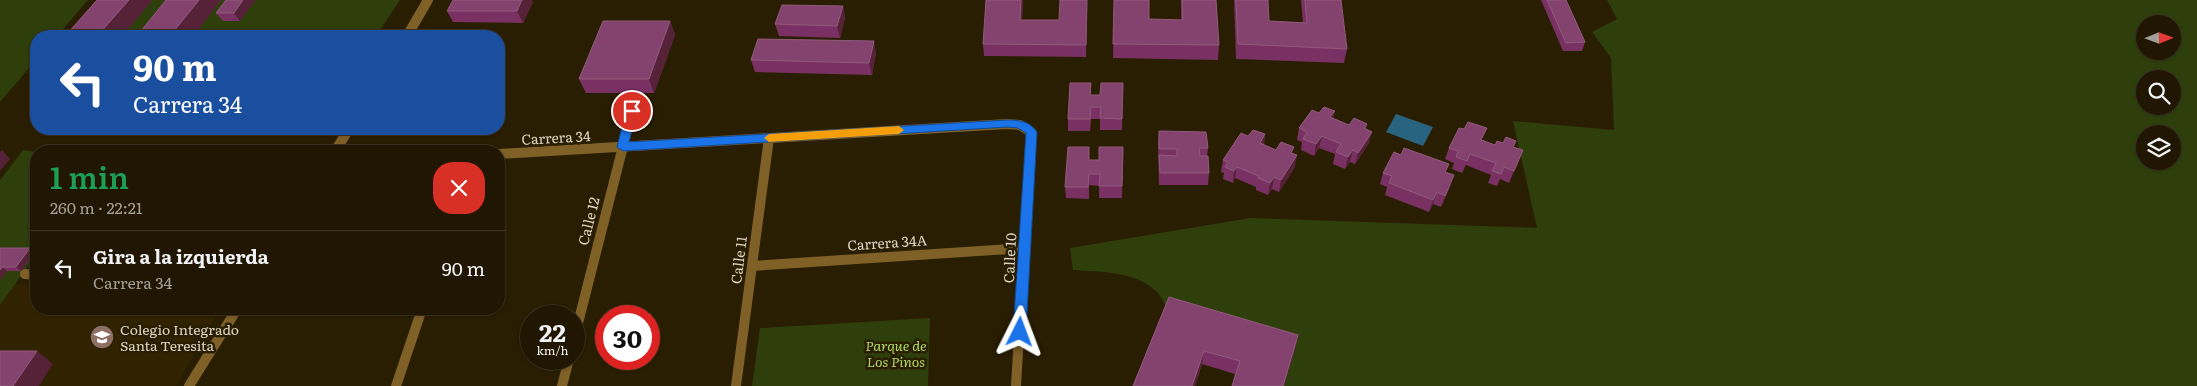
<!DOCTYPE html>
<html lang="es">
<head>
<meta charset="utf-8">
<style>
  :root { --surface:#201602; --page:#281f0c; --text:#f1f3f6; --muted:#a29f99; --line:#3d3524 }
  body { margin:0; font-family:Literata,serif; background:var(--page); color:var(--text); height:100vh; display:flex; flex-direction:column; font-size:19px; white-space:nowrap }
  * { box-sizing:border-box; margin:0 }
  p { font-size:16px; color:var(--muted) }
  .icon { flex:none; width:28px; height:28px; fill:none; stroke:currentColor; stroke-width:2; stroke-linecap:round; stroke-linejoin:round }
  .map { position:relative; flex:1; overflow:hidden }
  .side { position:absolute; left:30px; top:145px; width:475px; height:170px; display:flex; flex-direction:column; background:var(--surface); border-radius:20px; box-shadow:0 1px 4px #0004,0 0 0 1px var(--line) }
  .side>* { flex:none }
  .banner { position:absolute; left:30px; top:30px; width:475px; height:105px; border-radius:20px; box-shadow:0 1px 4px #0004,0 0 0 1px var(--line); background:#1a4fa0; color:#fff; overflow:hidden }
  .needle { width:32px; rotate:89deg }
  .buttons { position:absolute; left:2136px; top:15px; display:grid; gap:10px }
  .buttons a { display:grid; place-items:center; width:45px; height:45px; border-radius:50%; background:var(--surface); box-shadow:0 1px 4px #0004,0 0 0 1px var(--line); font-size:25px }
  .speed { position:absolute; left:520px; top:305px; display:flex; gap:10px; font-size:25px; font-weight:700; text-align:center }
  .speed>* { display:grid; place-content:center; width:65px; height:65px; border-radius:50%; background:var(--surface); box-shadow:0 1px 4px #0004,0 0 0 1px var(--line); line-height:1 }
  .speed small { font-size:12px; font-weight:400 }
  .speed .limit { border:8px solid #d22; background:#fff; color:#111 }
  .pin { position:absolute; display:grid; place-items:center; width:42px; height:42px; color:#fff; margin:-21px; border:2px solid #fff; border-radius:50%; box-shadow:0 1px 5px #0007 }
  .me { position:absolute; width:55px; margin:-28px; rotate:3deg; stroke-linejoin:round; filter:drop-shadow(0 0 4px #0008) }
  .turn { display:flex; align-items:center; gap:18px; height:105px; padding:0 20px; font-size:22px }
  .turn .icon { width:65px; height:65px; stroke-width:2.5 }
  .turn b { display:block; font-size:35px; line-height:42px }
  .round { display:grid; place-items:center; flex:none; width:52px; height:52px; border-radius:20px; background:var(--page) }
  .headline { display:flex; align-items:center; justify-content:space-between; height:85px; padding:0 20px }
  h1 { font-size:30px; font-weight:600; line-height:38px; color:#1e9e55 }
  ul { padding:0; list-style:none }
  li { display:flex; align-items:center; gap:15px; height:75px; padding:0 20px; border-top:1px solid var(--line) }
  li div { flex:1 }
  li b { display:block; font-size:19px }
  li em { font-style:normal }
  .map>svg:first-child { display:block }
  .built { fill:#322300 }
  .green { fill:#2f3f0c; fill-rule:evenodd }
  .water { fill:#28637f }
  .lines { fill:none; stroke-linecap:round; stroke-linejoin:round }
  .street { stroke:#7f6027; stroke-width:10 }
  .wall { fill:#793163 }
  .shaded-wall { fill:#552238 }
  .building { fill:#83436e; stroke:#915a7c }
  .route { fill:#1a73e8; stroke:#114b97 }
  .slow { fill:#f59e0b }
  .labels { text-anchor:middle; dominant-baseline:central; stroke-width:5; stroke-linejoin:round; paint-order:stroke }
  .street-label { font-size:14px; fill:#ddd5c5; stroke:#2a1e02 }
  .poi-label { font-size:14px; fill:#ddd5c5; stroke:#2a1e02; text-anchor:start }
  .park-label { font-size:14px; font-style:italic; fill:#aed860; stroke:#2a1e02 }
</style>
</head>
<body>
<div class="map">
<svg width="2197" height="386" viewBox="0 0 2197 386">
  <rect width="100%" height="100%" fill="#2a1e02"/>
  <path class="built" d="M15,284L36,285V309H220L176,386H39L53,364H0V305Z"/>
  <path class="green" d="M0,0H88L57,36H36V60L0,102Z
    M111,0H400L376,36H78Z
    M1607,0H2197V386H1284L1168,311C1165,305 1162,298 1158,293C1138,271 1100,272 1073,270L1070,248L1251,218L1537,228L1513,121L1614,130L1611,58L1592,32L1617,19ZM2145,24H2172V51H2145ZM2145,79H2172V106H2145ZM2145,134H2172V161H2145Z
    M23,150L36,152V161L28,172H36V255L0,305V180Z
    M930,318L928,386H752L760,328Z"/>
  <path class="water" d="M1396,114L1433,127L1423,146L1386,132Z"/>
  <g class="lines">
    <path class="street" d="M407,36L428,0
      M335,151L349,129
      M499,154L1007,124L1020,125L1031,132L1016,386
      M752,266L1024,248
      M25,274L36,275
      M574,339L632,111
      M189,386L237,309
      M396,386L422,309
      M562,386L569,359
      M736,386L769,138"/>
  </g>
  <path class="wall" d="M97,0H152L122,36H69L67,34Z
    M166,0H221L193,36H146L141,31Z
    M226,0L240,21H223L216,13Z
    M1023,0L1022,20H1059L1087,0L1086,57L984,56L983,44Z
    M1114,0L1149,19L1181,20V0H1216L1219,45L1218,60L1113,58Z
    M1234,0H1268L1269,21L1303,23L1301,0H1341L1347,49L1344,63L1236,59Z
    M1541,0H1566L1585,42L1582,51H1563Z
    M533,2L523,23L453,22L447,11Z
    M843,6L845,18L840,38L779,36L775,24Z
    M670,21L675,35L654,93H586L579,79Z
    M876,53L872,75L755,72L751,60Z
    M1091,83V95H1100L1123,83L1122,130H1100V119H1091L1090,131H1068V119Z
    M1333,119L1349,125L1367,124L1366,129L1369,143L1355,164L1350,162L1345,169L1333,164L1335,154L1319,148L1314,156L1301,150L1302,142L1297,140L1299,128Z
    M1159,131L1208,148L1207,156L1209,173L1208,185H1159L1158,143Z
    M1265,134L1264,145L1276,150L1293,153L1295,167L1279,192L1272,189L1268,195L1256,190V187L1235,178L1233,183L1223,179L1224,173L1221,172L1223,160Z
    M1483,140L1495,145L1516,141L1513,147L1523,150L1509,183L1500,179L1497,186L1488,183L1491,175L1466,165L1462,173L1452,169L1454,163L1445,159L1449,148Z
    M1123,147L1122,198H1099V186L1089,185V199L1066,198L1065,187L1089,160H1099Z
    M1446,172L1450,187L1441,207L1433,204L1429,212L1385,195L1387,187L1380,184L1383,173Z
    M0,248H30L35,252L21,271H7L0,280Z
    M1169,297L1298,335L1295,349L1284,386H1232L1235,374L1202,364L1195,386H1133Z"/>
  <path class="shaded-wall" d="M129,0H152L122,36H101L99,34Z
    M199,0H221L193,36H178L174,31Z
    M243,0H256L240,21L234,13Z
    M518,0H532L533,2L523,23L517,11Z
    M1021,0H1023L1021,32L1020,20Z
    M843,6L845,18L840,38L837,26Z
    M670,21L675,35L654,93L649,79Z
    M874,41L876,53L872,75L869,63Z
    M1335,111L1332,123L1330,117Z
    M1372,132L1369,143L1355,164L1358,153Z
    M1265,134L1264,146L1260,143Z
    M1322,136L1319,148L1314,156L1316,144Z
    M2,150L10,159L0,171V152Z
    M1353,150L1350,162L1345,169L1348,157Z
    M1297,155L1295,167L1279,192L1281,180Z
    M1237,167L1235,178L1233,183L1234,171Z
    M1454,175L1450,187L1441,207L1445,196Z
    M1274,177L1272,189L1268,195L1270,183Z
    M1437,192L1433,204L1429,212L1433,200Z
    M30,248L35,252L21,271L16,267Z
    M2,267L7,271L0,280V270Z
    M1298,335L1295,349L1284,386H1283Z
    M37,351L53,364L39,386H13Z
    M1204,351L1202,364L1195,386H1192Z"/>
  <path class="building" d="M97,0H129L99,34H67Z
    M166,0H199L174,31H141Z
    M226,0H243L234,13H216Z
    M453,0H522L517,11H447Z
    M986,0H1021L1020,20H1059L1060,0H1087L1086,45L983,44Z
    M1114,0H1149V19L1183,20L1182,0H1216L1219,45L1113,44Z
    M1236,0H1268L1269,21L1307,23L1305,0H1341L1347,49L1238,44Z
    M1547,0H1566L1585,42L1566,43Z
    M782,5L843,6L837,26L775,24Z
    M603,21H670L649,79H579Z
    M758,39L874,41L869,63L751,60Z
    M1070,83H1091L1090,95H1100L1101,83H1123L1122,119L1100,118L1101,107H1091L1090,119H1068Z
    M1324,107L1335,111L1330,117L1349,125L1354,118L1367,124L1364,128L1372,132L1358,153L1353,150L1348,157L1336,152L1341,144L1322,136L1316,144L1303,139L1307,132L1299,128L1312,110L1319,113Z
    M1468,122L1487,128L1481,140L1495,145L1497,141L1503,143L1506,137L1516,141L1513,147L1523,150L1514,171L1504,167L1501,174L1492,171L1496,163L1470,154L1467,161L1456,157L1458,151L1449,148L1459,128L1464,129Z
    M1253,130L1265,134L1260,143L1276,150L1281,142L1294,147L1291,153L1297,155L1281,180L1274,177L1270,183L1258,178L1259,176L1237,167L1234,171L1225,167L1228,162L1223,160L1241,133L1248,136Z
    M1159,131L1206,132L1208,148H1199L1200,156H1208L1209,173H1160L1159,155L1177,156V149H1159Z
    M1068,147H1089V160H1099V147H1123L1122,186H1099L1100,174H1089L1088,187H1065Z
    M1404,148L1449,164L1445,172L1454,175L1445,196L1437,192L1433,200L1389,183L1392,176L1383,173L1394,152L1401,155Z
    M0,248H30L16,267H2L0,270Z
    M1169,297L1298,335L1283,386H1232L1240,361L1204,351L1192,386H1133Z
    M0,351H37L13,386H0Z"/>
  <path class="route" d="M632,107L637,111L629,142L1007,120C1019,120 1029,121 1037,132L1026,332L1024,336H1015L1013,332L1026,133L1018,128L1007,127L623,151L617,147L626,111Z"/>
  <path class="slow" d="M899,126L904,130L899,134L769,142L764,138L769,134Z"/>
  <defs>
    <g id="school-disc" transform="scale(1.25)"><circle r="9.5" fill="#8d6e63" stroke="#2a1e02"/><path d="M0-5L7-2L0 1L-7-2ZM-4 1L0 2.5L4 1V4Q0 6-4 4Z" fill="#fff"/></g>
  </defs>
  <g fill-rule="evenodd">
    <use href="#school-disc" x="102" y="337"/>
  </g>
  <g class="labels">
    <g class="street-label">
      <text transform="translate(556 137) rotate(-3)">Carrera 34</text>
      <text transform="translate(588 221) rotate(-76)">Calle 12</text>
      <text transform="translate(887 242) rotate(-4)">Carrera 34A</text>
      <text transform="translate(1009 258) rotate(-87)">Calle 10</text>
      <text transform="translate(738 260) rotate(-83)">Calle 11</text>
    </g>
    <g class="poi-label">
      <text x="120" y="329">Colegio Integrado<tspan x="120" dy="16">Santa Teresita</tspan></text>
    </g>
    <g class="park-label">
      <text x="896" y="345">Parque de<tspan x="896" dy="16">Los Pinos</tspan></text>
    </g>
  </g>
</svg>
<div class="buttons">
<a><svg class="needle" viewBox="-14 -14 28 28"><path d="M0-13l5 13h-10z" fill="#e53935"/><path d="M0 13l5-13h-10z" fill="#a29f99"/></svg></a>
<a><svg class="icon" aria-label="search" viewBox="0 0 24 24"><circle cx="10" cy="10" r="6"/><path d="M15 15l6 6"/></svg></a>
<a><svg class="icon" aria-label="layers" viewBox="0 0 24 24"><path d="M12 4l9 5-9 5-9-5zM3 14l9 5 9-5"/></svg></a>
</div>
<div class="speed"><div>22<small>km/h</small></div><div class="limit">30</div></div>
<div class="pin" style="left:632px;top:111px;background:#d93025"><svg class="icon" aria-label="arrive" viewBox="0 0 24 24"><path d="M6 21V4h12l-3 4 3 4H6"/></svg></div>
<svg class="me" style="left:1020px;top:332px" viewBox="-20 -20 40 40"><path d="M0-17L14 15 0 8-14 15z" fill="#1a73e8" stroke="#fff" stroke-width="4"/></svg>
<div class="banner">
<div class="turn"><svg class="icon" aria-label="left" viewBox="0 0 24 24"><path d="M17 20v-9H6M10 6l-5 5 5 5"/></svg><div><b>90 m</b>Carrera 34</div></div>
</div>
<section class="side">
<div class="headline"><div><h1>1 min</h1><p>260 m · 22:21</p></div><a class="round" style="background:#d93025;color:#fff"><svg class="icon" aria-label="close" viewBox="0 0 24 24"><path d="M6 6l12 12M18 6L6 18"/></svg></a></div>
<ul>
<li><svg class="icon" aria-label="left" viewBox="0 0 24 24"><path d="M17 20v-9H6M10 6l-5 5 5 5"/></svg><div><b>Gira a la izquierda</b><p>Carrera 34</p></div><em>90 m</em></li>
</ul>
</section>
</div>
</body>
</html>
